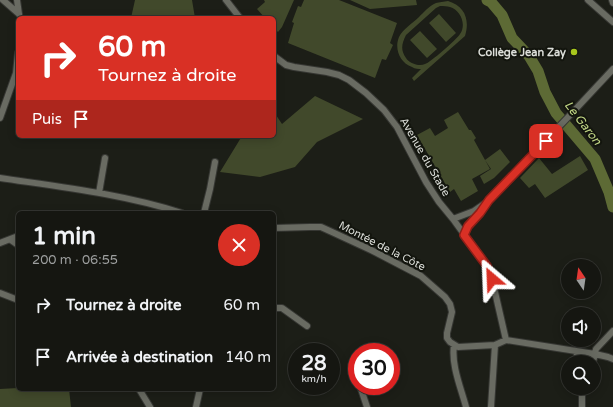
<!DOCTYPE html>
<html lang="fr">
<head>
<meta charset="utf-8">
<style>
  :root { --surface:#151611; --page:#1e1f1a; --text:#f1f3f6; --muted:#9d9f9f; --line:#343531 }
  body { margin:0; font-family:"Varela Round",sans-serif; background:var(--page); color:var(--text); height:100vh; display:flex; flex-direction:column; font-size:15px; white-space:nowrap }
  * { box-sizing:border-box; margin:0 }
  p { font-size:13px; color:var(--muted) }
  .icon { flex:none; width:22px; height:22px; fill:none; stroke:currentColor; stroke-width:2; stroke-linecap:round; stroke-linejoin:round }
  .map { position:relative; flex:1; overflow:hidden }
  .panel { position:absolute; left:16px; top:211px; width:260px; height:180px; display:flex; flex-direction:column; background:var(--surface); border-radius:6px; box-shadow:0 2px 10px #0003,0 0 0 1px var(--line) }
  .panel>* { flex:none }
  .top-card { position:absolute; left:16px; top:16px; width:260px; height:122px; border-radius:6px; box-shadow:0 2px 10px #0003,0 0 0 1px var(--line); background:#d93025; color:#fff; overflow:hidden }
  .needle { width:26px; rotate:347deg }
  .tools { position:absolute; left:561px; top:259px; display:grid; gap:8px }
  .tools a { display:grid; place-items:center; width:40px; height:40px; border-radius:50%; background:var(--surface); box-shadow:0 2px 10px #0003,0 0 0 1px var(--line); font-size:20px }
  .speed { position:absolute; left:288px; top:343px; display:flex; gap:8px; font-size:20px; font-weight:700; text-align:center }
  .speed>* { display:grid; place-content:center; width:52px; height:52px; border-radius:50%; background:var(--surface); box-shadow:0 2px 10px #0003,0 0 0 1px var(--line); line-height:1 }
  .speed small { font-size:10px; font-weight:400 }
  .speed .limit { border:6px solid #d22; background:#fff; color:#111 }
  .pin { position:absolute; display:grid; place-items:center; width:34px; height:34px; color:#fff; margin:-17px; border-radius:8px; box-shadow:0 2px 6px #0006 }
  .me { position:absolute; width:44px; margin:-22px; rotate:334deg; stroke-linejoin:round; filter:drop-shadow(0 0 3px #0008) }
  .turn { display:flex; align-items:center; gap:14px; height:84px; padding:0 16px; font-size:18px }
  .turn .icon { width:52px; height:52px; stroke-width:2.5 }
  .turn b { display:block; font-size:28px; line-height:34px }
  .then { display:flex; align-items:center; height:38px; padding:0 16px; background:#0003; gap:8px; font-size:15px }
  .round { display:grid; place-items:center; flex:none; width:42px; height:42px; border-radius:21px; background:var(--page) }
  .headline { display:flex; align-items:center; justify-content:space-between; height:68px; padding:0 16px }
  h1 { font-size:24px; font-weight:700; line-height:30px }
  ul { padding:0; list-style:none }
  li { display:flex; align-items:center; gap:12px; height:52px; padding:0 16px }
  li div { flex:1 }
  li b { display:block; font-size:15px }
  li em { font-style:normal }
  .map>svg:first-child { display:block }
  .green { fill:#41492b; fill-rule:evenodd }
  .lines { fill:none; stroke-linecap:round; stroke-linejoin:round }
  .river { stroke:#5d6a35; stroke-width:11 }
  .minor-casing { stroke:#363733; stroke-width:8 }
  .minor { stroke:#696b62; stroke-width:6 }
  .route-casing { stroke:#8d1f18; stroke-width:10 }
  .route { stroke:#d93025; stroke-width:7 }
  .poi-dot { fill:#a8c71d; stroke:#13150e; stroke-width:1.5 }
  .labels { text-anchor:middle; dominant-baseline:central; stroke-width:4; stroke-linejoin:round; paint-order:stroke }
  .poi-label { font-size:11px; font-weight:bold; fill:#dcded9; stroke:#13150e; text-anchor:end }
  .street-label { font-size:11px; fill:#dcded9; stroke:#13150e }
  .water-label { font-size:12px; font-style:italic; fill:#c1d685; stroke:#13150e }
</style>
</head>
<body>
<div class="map">
<svg width="613" height="407" viewBox="0 0 613 407">
  <rect width="100%" height="100%" fill="#1c1e17"/>
  <path class="green" d="M135,0H192L195,18H131Z
    M264,0H294L282,27L278,32L274,28V18H265L257,9L265,2Z
    M304,0H339L397,23L390,43L393,45L386,60L382,59L375,78L288,43L294,23L292,22L298,6L301,7Z
    M350,0H416L417,5L370,9Z
    M448,1C465,6 470,20 465,36L414,81L412,78L421,69C419,69 415,69 412,67C400,63 394,49 399,37C403,29 413,23 419,17C424,12 429,6 436,3C439,2 444,2 448,1ZM440,6C444,6 447,6 450,7C460,10 467,24 460,34C457,39 430,63 425,64C419,67 409,63 406,58C400,50 402,43 406,35L436,8Z
    M439,14L456,33L446,42L429,23Z
    M420,31L437,49L427,58L410,40Z
    M315,96L363,119L317,142L295,167L260,177L220,172L242,136H274V112L282,124Z
    M458,112L469,130H471L476,138L474,140L490,169L472,179L478,191L461,201L454,189L450,192L417,135L430,128L435,136L448,128L444,120Z
    M500,149L510,162L494,178L484,184L480,176L491,169L485,160Z
    M580,156L588,170L545,198L535,184L529,188L520,178L539,158L552,174Z
    M18,388V389H69L71,407H0V389Z"/>
  <g class="lines">
    <path class="river" d="M487,0L491,2L502,15L512,38L529,56L538,71L545,92L556,113L595,159L609,192L613,207"/>
    <g class="minor-casing">
      <path id="minor" d="M3,0L19,14
        M17,0L19,14
        M226,0L240,18
        M588,0L613,22
        M612,0L613,3
        M274,56L286,65L294,67L327,72L339,75L349,80L366,93L384,110L397,127L426,182L439,202L453,219L487,266L492,279L506,340
        M0,118L16,73L18,53
        M0,178C61,187 123,194 182,213
        M99,193L105,158
        M204,213L210,189L215,162
        M453,219L474,211L484,204
        M274,228L310,227H321L332,232L371,250L421,276L445,297L450,304L452,312L447,333V338L450,342L458,347L495,345L506,340L595,354L608,357L613,359
        M464,235L468,226L480,213L489,200L572,113L613,69
        M11,240L18,245
        M0,243L18,236
        M0,293L18,300
        M274,308H282L307,326
        M454,345C451,365 461,388 466,407
        M575,351L582,362
        M593,362L596,349L613,331
        M360,386L367,407
        M139,389L150,407
        M196,407L200,389
        M491,407L495,345
        M582,407V395L584,388"/>
    </g>
    <use href="#minor" class="minor"/>
  </g>
  <g class="lines">
    <g class="route-casing">
      <path id="route" d="M492,279L487,266L464,235L468,226L480,213L489,200L546,141"/>
    </g>
    <use href="#route" class="route"/>
  </g>
  <circle class="poi-dot" cx="574" cy="52" r="4"/>
  <g class="labels">
    <g class="poi-label">
      <text x="566" y="52">Collège Jean Zay</text>
    </g>
    <g class="street-label">
      <text transform="translate(425 157) rotate(60)">Avenue du Stade</text>
      <text transform="translate(382 246) rotate(27)">Montée de la Côte</text>
    </g>
    <g class="water-label">
      <text transform="translate(583 123) rotate(52)">Le Garon</text>
    </g>
  </g>
</svg>
<div class="tools">
<a><svg class="needle" viewBox="-14 -14 28 28"><path d="M0-13l5 13h-10z" fill="#e53935"/><path d="M0 13l5-13h-10z" fill="#9d9f9f"/></svg></a>
<a><svg class="icon" aria-label="sound" viewBox="0 0 24 24"><path d="M4 9h4l5-4v14l-5-4H4zM17 9q2 3 0 6"/></svg></a>
<a><svg class="icon" aria-label="search" viewBox="0 0 24 24"><circle cx="10" cy="10" r="6"/><path d="M15 15l6 6"/></svg></a>
</div>
<div class="speed"><div>28<small>km/h</small></div><div class="limit">30</div></div>
<div class="pin" style="left:546px;top:141px;background:#d93025"><svg class="icon" aria-label="arrive" viewBox="0 0 24 24"><path d="M6 21V4h12l-3 4 3 4H6"/></svg></div>
<svg class="me" style="left:492px;top:279px" viewBox="-20 -20 40 40"><path d="M0-17L14 15 0 8-14 15z" fill="#d93025" stroke="#fff" stroke-width="4"/></svg>
<div class="top-card">
<div class="turn"><svg class="icon" aria-label="right" viewBox="0 0 24 24"><path d="M7 20v-9h11M14 6l5 5-5 5"/></svg><div><b>60 m</b>Tournez à droite</div></div>
<div class="then">Puis<svg class="icon" aria-label="arrive" viewBox="0 0 24 24"><path d="M6 21V4h12l-3 4 3 4H6"/></svg></div>
</div>
<section class="panel">
<div class="headline"><div><h1>1 min</h1><p>200 m · 06:55</p></div><a class="round" style="background:#d93025;color:#fff"><svg class="icon" aria-label="close" viewBox="0 0 24 24"><path d="M6 6l12 12M18 6L6 18"/></svg></a></div>
<ul>
<li><svg class="icon" aria-label="right" viewBox="0 0 24 24"><path d="M7 20v-9h11M14 6l5 5-5 5"/></svg><div><b>Tournez à droite</b></div><em>60 m</em></li>
<li><svg class="icon" aria-label="arrive" viewBox="0 0 24 24"><path d="M6 21V4h12l-3 4 3 4H6"/></svg><div><b>Arrivée à destination</b></div><em>140 m</em></li>
</ul>
</section>
</div>
</body>
</html>
